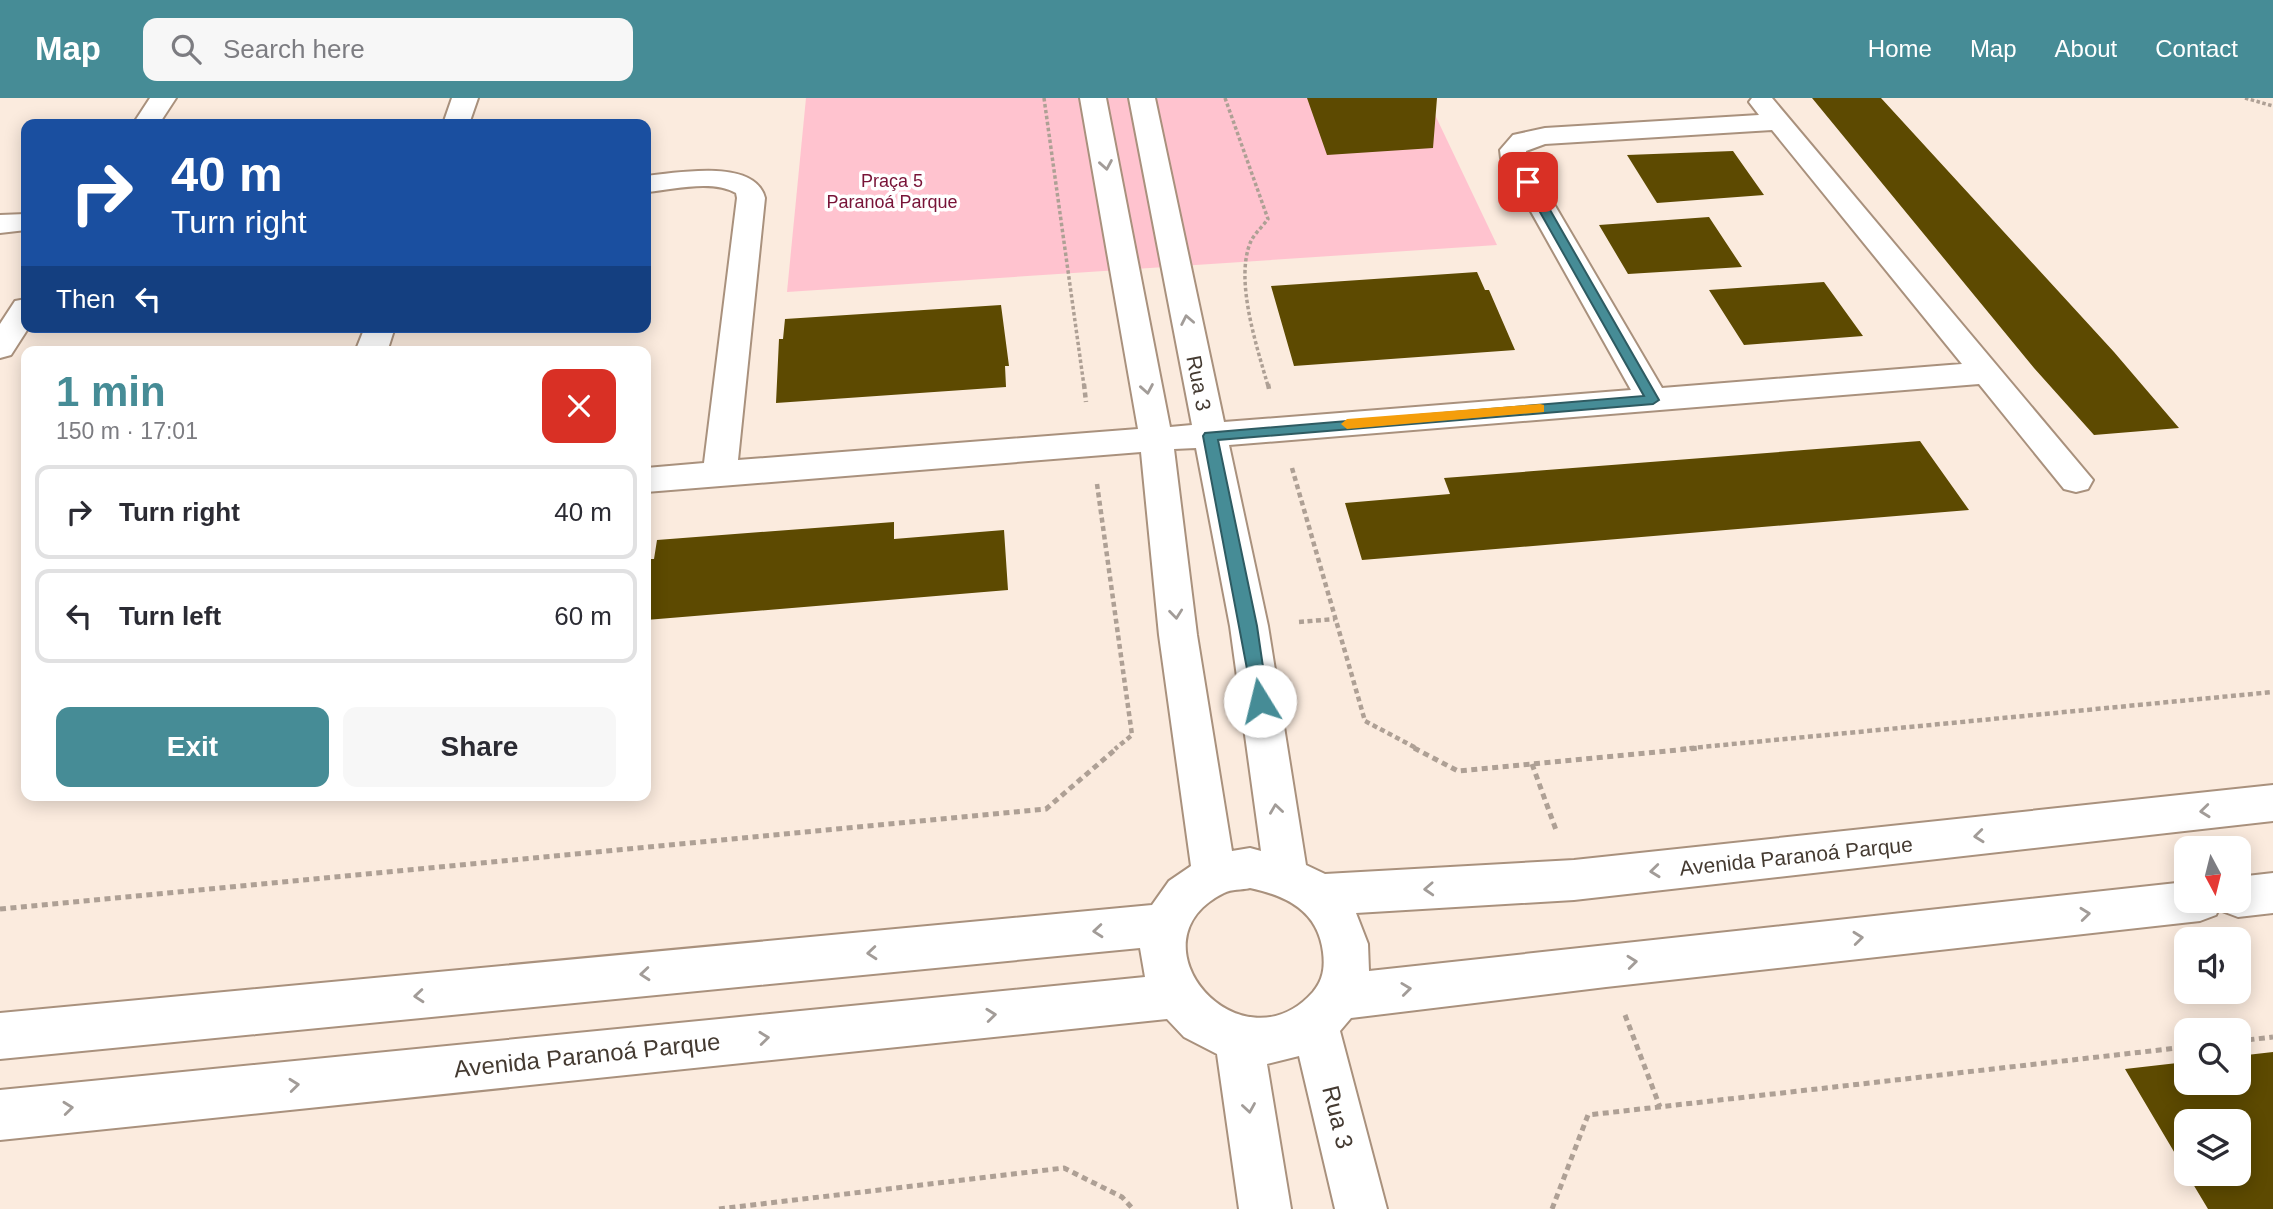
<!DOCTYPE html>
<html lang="en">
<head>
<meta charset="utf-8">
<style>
  :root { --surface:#fff; --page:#f7f7f7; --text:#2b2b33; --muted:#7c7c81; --line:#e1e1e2; --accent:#468c96 }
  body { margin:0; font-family:Helvetica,sans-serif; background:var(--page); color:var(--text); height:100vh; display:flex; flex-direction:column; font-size:26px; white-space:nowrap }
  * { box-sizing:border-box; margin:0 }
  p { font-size:23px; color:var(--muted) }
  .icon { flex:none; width:38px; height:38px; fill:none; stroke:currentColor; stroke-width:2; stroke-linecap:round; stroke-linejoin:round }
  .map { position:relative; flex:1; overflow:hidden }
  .drawer { position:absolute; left:21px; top:248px; width:630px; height:455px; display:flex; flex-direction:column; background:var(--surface); border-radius:14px; box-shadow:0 4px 18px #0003 }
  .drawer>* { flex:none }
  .hud { position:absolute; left:21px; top:21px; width:630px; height:214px; border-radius:14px; box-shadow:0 4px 18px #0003; background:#1a4fa0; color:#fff; overflow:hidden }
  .needle { width:46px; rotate:173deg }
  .tools { position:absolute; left:2174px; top:738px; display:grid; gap:14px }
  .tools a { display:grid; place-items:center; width:77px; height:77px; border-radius:14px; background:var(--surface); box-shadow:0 4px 18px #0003; font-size:35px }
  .pin { position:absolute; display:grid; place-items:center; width:60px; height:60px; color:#fff; margin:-30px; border-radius:14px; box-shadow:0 4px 10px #0006 }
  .me { position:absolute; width:77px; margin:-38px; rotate:351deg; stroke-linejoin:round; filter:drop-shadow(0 0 5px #0008) }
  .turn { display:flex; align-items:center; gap:24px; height:147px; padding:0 35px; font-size:32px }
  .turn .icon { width:91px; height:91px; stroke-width:2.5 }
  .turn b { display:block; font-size:49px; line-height:60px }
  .then { display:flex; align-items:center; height:66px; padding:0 35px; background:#0003; gap:14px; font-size:26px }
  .round { display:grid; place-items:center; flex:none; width:74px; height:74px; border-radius:14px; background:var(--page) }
  .summary { display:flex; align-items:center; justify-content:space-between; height:119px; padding:0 35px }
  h1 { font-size:42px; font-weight:800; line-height:52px; color:var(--accent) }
  .button { display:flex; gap:14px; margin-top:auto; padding:14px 35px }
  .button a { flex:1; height:80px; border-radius:14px; background:var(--accent); color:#fff; font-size:28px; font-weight:800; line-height:80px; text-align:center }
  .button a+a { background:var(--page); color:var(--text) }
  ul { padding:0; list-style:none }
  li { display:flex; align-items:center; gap:21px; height:94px; margin:0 14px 10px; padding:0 21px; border:4px solid var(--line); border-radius:14px }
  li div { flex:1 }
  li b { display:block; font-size:26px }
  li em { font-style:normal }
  header { display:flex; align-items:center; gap:42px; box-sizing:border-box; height:98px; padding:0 35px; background:var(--accent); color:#fff }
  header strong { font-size:33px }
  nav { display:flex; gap:38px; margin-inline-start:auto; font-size:24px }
  .search { width:490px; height:63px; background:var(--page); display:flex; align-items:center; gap:18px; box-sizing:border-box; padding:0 24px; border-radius:14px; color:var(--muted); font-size:26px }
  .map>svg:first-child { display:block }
  .green { fill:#ffc3cf }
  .building { fill:#5d4a01 }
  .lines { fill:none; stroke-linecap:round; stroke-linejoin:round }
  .minor-casing { stroke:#a9917d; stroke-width:4 }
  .path-far2 { stroke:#aea095; stroke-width:3.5; stroke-dasharray:3.5 2.5; stroke-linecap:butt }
  .path-far1 { stroke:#aea095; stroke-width:4.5; stroke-dasharray:5 3.5; stroke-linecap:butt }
  .path { stroke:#aea095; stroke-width:5; stroke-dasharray:6 4.5; stroke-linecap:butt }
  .minor { fill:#fff; fill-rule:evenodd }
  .oneway { stroke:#a29c98 }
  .route { fill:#468c96; stroke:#2e5b62; stroke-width:2 }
  .slow { fill:#f59e0b }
  .labels { text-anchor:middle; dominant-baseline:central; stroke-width:7; stroke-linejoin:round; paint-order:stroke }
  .far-park-label { font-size:18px; fill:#781337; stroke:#fff }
  .street-label { font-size:21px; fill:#443a31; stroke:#fff }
  .near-street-label { font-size:24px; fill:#443a31; stroke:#fff }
</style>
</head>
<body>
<header>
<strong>Map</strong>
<div class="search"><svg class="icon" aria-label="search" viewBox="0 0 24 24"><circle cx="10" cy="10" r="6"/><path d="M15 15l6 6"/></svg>Search here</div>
<nav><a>Home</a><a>Map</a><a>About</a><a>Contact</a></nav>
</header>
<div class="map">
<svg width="2273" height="1111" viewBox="0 0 2273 1111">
  <rect width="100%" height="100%" fill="#fbebde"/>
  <path class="green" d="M806,0H1427L1497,147L787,194Z"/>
  <path class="building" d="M1307,0H1437L1433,50L1327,57Z
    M1812,0H1881L2114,254L2179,330L2094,337L2034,270Z
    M1733,53L1764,97L1657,105L1627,57Z
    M1709,119L1742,169L1628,176L1599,127Z
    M1477,174L1485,192H1489L1515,252L1294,268L1271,188Z
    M1824,184L1863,238L1744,247L1709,192Z
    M1001,207L1009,268H1005L1006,289L776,305L779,241H783L785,221Z
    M1920,343L1969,412L1362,462L1345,405L1450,396L1444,380Z
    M894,424V441L1004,432L1008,492L646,522V461H654L657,442Z
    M2273,954V1111H2208L2187,1076H2238V1024H2186V1074L2125,971L2186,964V985H2238V958Z"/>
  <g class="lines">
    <g class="minor-casing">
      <path id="minor" d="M150,0H176L159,26H133Z
        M452,0H478L469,26H443Z
        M1080,0H1106L1170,329L1192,327L1129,0H1155L1224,324L1631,292L1501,60L1500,52L1513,37L1545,30L1759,17L1749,4L1752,0H1772L2093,382L2088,391L2076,394L2064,391L1979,286L1229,347L1268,528L1306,767L1325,776L1574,762L2273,687V723L1574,802L1356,815L1368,846L1369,873L2186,784V803H2238V779L2273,775V815L2238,819L2222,813L2220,808L2216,817L2200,823L1606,889L1351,920L1340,933L1387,1111H1335L1299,958L1267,966L1291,1111H1239L1217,956L1184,939L1167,921L0,1042V992L1145,879L1140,850L0,961V915L1152,807L1169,783L1191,768L1159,537L1141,354L646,394V370L704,365L737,100L736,95C712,81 672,92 646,94V78C677,75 755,60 765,100L738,362L1138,331ZM1772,32L1962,266L1662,290L1527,60L1526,53L1545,46ZM1196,350L1230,528L1261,753L1250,750L1232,753L1197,537L1174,351ZM1250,790C1287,798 1318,813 1323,854C1325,870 1323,882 1313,894C1241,975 1125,844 1224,795C1231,791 1242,792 1250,790Z
        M26,116V132L0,135V117Z
        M26,201V229H29L11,257L0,260V226L15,203Z
        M365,229H395L387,254H355Z"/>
    </g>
    <path class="path-far2" d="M1044,0L1084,288
      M1225,0L1268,121C1263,128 1255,135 1251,143C1234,181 1257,249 1268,288
      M2245,0L2273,8"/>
    <path class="path-far1" d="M1084,286L1086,304
      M1268,286L1269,291
      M1292,370L1365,623L1418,651
      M1097,386L1132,637L1115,651
      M1299,524L1335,521
      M1681,651L2273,594"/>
    <path class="path" d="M1414,650L1458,673L1699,650
      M1532,666L1556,732
      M0,811L1046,711L1117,650
      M1625,917L1660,1009
      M2238,943L2273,939
      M719,1111L1064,1070L1122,1099L1133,1111
      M1552,1111L1588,1017L2186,949"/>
    <use href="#minor" class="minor"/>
  </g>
  <defs><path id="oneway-chevron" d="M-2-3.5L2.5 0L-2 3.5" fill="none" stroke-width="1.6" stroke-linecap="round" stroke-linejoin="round" transform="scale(1.75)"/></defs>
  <g class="oneway">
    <use href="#oneway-chevron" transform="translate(1106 67) rotate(80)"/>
    <use href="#oneway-chevron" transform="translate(1187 222) rotate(-101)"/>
    <use href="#oneway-chevron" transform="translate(1147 291) rotate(80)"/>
    <use href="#oneway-chevron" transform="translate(1176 516) rotate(84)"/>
    <use href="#oneway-chevron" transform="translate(1276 711) rotate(-98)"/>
    <use href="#oneway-chevron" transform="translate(2205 713) rotate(174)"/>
    <use href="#oneway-chevron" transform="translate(1979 738) rotate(174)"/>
    <use href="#oneway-chevron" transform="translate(1655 773) rotate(174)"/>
    <use href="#oneway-chevron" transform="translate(1429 791) rotate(177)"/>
    <use href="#oneway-chevron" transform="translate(2085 816) rotate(-6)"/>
    <use href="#oneway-chevron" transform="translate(1098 833) rotate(175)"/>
    <use href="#oneway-chevron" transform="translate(1858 840) rotate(-6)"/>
    <use href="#oneway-chevron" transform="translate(872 855) rotate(175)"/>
    <use href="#oneway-chevron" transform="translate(1632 864) rotate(-6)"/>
    <use href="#oneway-chevron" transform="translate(645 876) rotate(175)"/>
    <use href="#oneway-chevron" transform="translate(1406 891) rotate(-7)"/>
    <use href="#oneway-chevron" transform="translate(419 898) rotate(175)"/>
    <use href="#oneway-chevron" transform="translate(991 917) rotate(-6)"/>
    <use href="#oneway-chevron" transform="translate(764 940) rotate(-6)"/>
    <use href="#oneway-chevron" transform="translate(294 987) rotate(-6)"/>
    <use href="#oneway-chevron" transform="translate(68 1010) rotate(-6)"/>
    <use href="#oneway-chevron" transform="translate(1249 1010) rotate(81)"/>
  </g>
  <path class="route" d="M1528,81L1534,84L1659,302L1653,306L1218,342L1257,528L1268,603L1266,608H1254L1203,338L1205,335L1644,298L1523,84Z"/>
  <path class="slow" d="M1540,306L1544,307V314L1347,331L1341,326L1347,321Z"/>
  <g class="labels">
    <g class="far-park-label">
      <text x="892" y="83">Praça 5<tspan x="892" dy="21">Paranoá Parque</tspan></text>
    </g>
    <g class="street-label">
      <text transform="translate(1199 285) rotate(79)">Rua 3</text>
      <text transform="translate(1796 758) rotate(-6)">Avenida Paranoá Parque</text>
    </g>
    <g class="near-street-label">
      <text transform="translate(587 957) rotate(-6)">Avenida Paranoá Parque</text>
      <text transform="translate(1338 1019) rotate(76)">Rua 3</text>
    </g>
  </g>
</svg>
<div class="tools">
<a><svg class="needle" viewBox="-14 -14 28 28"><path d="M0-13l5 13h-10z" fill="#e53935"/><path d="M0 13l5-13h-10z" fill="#7c7c81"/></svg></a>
<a><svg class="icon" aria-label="sound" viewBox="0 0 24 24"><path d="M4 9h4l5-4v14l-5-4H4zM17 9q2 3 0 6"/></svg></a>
<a><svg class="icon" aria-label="search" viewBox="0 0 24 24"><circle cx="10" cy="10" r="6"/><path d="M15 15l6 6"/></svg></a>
<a><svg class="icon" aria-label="layers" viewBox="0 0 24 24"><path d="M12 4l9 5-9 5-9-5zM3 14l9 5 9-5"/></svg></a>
</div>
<div class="pin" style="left:1528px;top:84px;background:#d93025"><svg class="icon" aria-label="arrive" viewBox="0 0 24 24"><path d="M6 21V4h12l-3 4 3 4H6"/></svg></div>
<svg class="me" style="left:1260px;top:603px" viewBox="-20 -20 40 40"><circle r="19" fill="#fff"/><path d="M0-13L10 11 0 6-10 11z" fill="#468c96"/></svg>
<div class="hud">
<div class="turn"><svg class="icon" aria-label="right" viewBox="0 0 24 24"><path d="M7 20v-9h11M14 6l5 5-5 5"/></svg><div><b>40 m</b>Turn right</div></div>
<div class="then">Then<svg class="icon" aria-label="left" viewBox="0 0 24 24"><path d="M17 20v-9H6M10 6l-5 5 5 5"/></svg></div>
</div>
<section class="drawer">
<div class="summary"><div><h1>1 min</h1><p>150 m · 17:01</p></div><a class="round" style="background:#d93025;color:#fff"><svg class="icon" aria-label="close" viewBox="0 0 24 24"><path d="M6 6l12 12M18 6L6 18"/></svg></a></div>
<ul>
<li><svg class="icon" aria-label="right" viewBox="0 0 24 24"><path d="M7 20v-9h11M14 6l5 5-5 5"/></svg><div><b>Turn right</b></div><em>40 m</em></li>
<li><svg class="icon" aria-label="left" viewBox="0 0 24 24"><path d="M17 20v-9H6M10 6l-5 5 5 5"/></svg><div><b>Turn left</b></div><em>60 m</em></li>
</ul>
<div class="button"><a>Exit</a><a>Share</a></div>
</section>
</div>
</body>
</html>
